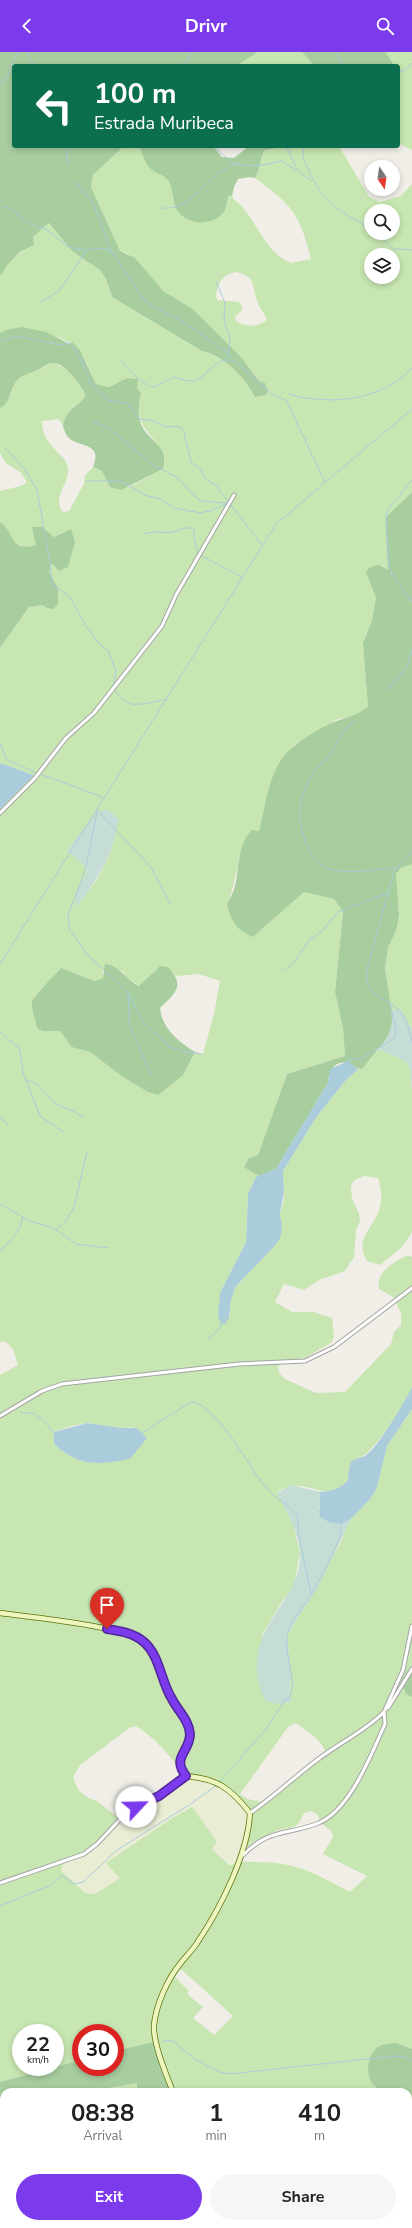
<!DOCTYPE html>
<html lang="en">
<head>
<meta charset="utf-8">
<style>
  :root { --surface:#fff; --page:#f6f6f6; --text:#222; --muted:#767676; --accent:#7c3aed }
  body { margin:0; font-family:"Nunito Sans",sans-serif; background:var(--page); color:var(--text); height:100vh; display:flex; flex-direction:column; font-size:15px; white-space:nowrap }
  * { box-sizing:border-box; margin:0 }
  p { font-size:13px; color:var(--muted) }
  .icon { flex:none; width:22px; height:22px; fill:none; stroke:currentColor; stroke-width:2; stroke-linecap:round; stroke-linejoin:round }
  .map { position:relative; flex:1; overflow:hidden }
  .sheet { position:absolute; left:0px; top:2036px; width:412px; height:140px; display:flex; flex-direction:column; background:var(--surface); border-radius:12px 12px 0 0; box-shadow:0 2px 6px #0003 }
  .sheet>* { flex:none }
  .banner { position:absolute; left:12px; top:12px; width:388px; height:84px; border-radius:4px; box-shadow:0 2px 6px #0003; background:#0b6e4f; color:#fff; overflow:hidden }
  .needle { width:26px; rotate:167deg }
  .controls { position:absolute; left:364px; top:108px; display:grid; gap:8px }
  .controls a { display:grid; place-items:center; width:36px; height:36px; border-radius:50%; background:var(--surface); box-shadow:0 2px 6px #0003; font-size:20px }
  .speed { position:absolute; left:12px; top:1972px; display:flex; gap:8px; font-size:20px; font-weight:700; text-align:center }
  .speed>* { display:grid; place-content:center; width:52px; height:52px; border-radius:50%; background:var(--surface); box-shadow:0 2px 6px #0003; line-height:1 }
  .speed small { font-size:10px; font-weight:400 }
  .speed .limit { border:6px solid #d22; background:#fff; color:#111 }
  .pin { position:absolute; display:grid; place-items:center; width:34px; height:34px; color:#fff; margin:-41px -17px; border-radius:50% 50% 50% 0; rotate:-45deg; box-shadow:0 0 4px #0007 }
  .pin .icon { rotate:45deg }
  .me { position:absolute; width:44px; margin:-22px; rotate:66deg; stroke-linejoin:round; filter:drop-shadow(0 0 3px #0008) }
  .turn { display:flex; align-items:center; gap:14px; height:84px; padding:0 16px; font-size:18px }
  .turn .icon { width:52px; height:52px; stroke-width:2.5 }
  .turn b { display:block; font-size:28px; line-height:34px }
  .eta { display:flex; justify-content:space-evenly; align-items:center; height:68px; text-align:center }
  .eta b { font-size:24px; font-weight:700; line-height:28px }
  .action { display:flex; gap:8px; margin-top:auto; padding:8px 16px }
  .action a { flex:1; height:46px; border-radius:24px; background:var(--accent); color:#fff; font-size:16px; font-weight:700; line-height:46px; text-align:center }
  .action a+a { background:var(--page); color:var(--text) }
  header { display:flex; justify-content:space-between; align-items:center; height:52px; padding:0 16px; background:var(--accent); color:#fff; font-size:18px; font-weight:700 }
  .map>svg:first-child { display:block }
  .farmland { fill:#e9edd4 }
  .grass { fill:#c7e6b1; fill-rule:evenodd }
  .forest { fill:#a8cd9f }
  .wetland { fill:#c5ddd4 }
  .water { fill:#abccdb }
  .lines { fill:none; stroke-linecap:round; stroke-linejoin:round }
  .stream { stroke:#abccdb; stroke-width:1 }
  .street-casing { stroke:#a4a4a4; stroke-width:5 }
  .secondary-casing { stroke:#5e720c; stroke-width:6 }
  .street { stroke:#fff; stroke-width:3 }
  .secondary { stroke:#eef6bf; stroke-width:4.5 }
  .route-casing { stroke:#51269a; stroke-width:10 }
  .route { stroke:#7c3aed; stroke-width:7 }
</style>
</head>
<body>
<header><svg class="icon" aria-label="back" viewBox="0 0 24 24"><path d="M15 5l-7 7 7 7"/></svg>Drivr<svg class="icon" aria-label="search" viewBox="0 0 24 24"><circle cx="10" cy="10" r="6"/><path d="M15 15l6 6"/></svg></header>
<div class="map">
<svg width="412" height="2176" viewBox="0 0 412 2176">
  <rect width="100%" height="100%" fill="#f0eee7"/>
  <path class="farmland" d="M198,1726L232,1741L249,1763L242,1799L236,1810L230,1814L212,1797L107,1812L120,1826L95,1842L85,1841L62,1820L61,1815L65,1810L108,1781L117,1765L121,1768L152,1756L155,1746L162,1741L173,1737L180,1732L183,1727Z"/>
  <path class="grass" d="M258,0H302L314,14H236Z
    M386,0H412V98L398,91V14H394Z
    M124,94H139L148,114L167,126L171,133L178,159L187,167L225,158L229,143C233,144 232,145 235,148C258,167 262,199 291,211L311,207C300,162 292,153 255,126C261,117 259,106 265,98L291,94H339L369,145L380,150L401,144L412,132V440L385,466L388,518L366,520L376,546L372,568L363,591L368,655L358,663L338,667L294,693L275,718L259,779L252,778C238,791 237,832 227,852L253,885L304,840L334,847L343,860L335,940L343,976L345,1004L287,1022L258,1103L249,1106L244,1114L259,1124L256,1125L248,1142L246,1190L220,1241L229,1266L231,1247L236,1234L272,1197L282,1175L280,1162L284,1148L283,1119L317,1064L346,1028L358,1017H362L379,997L407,1010L410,1017L412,1037V1180L403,1194L380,1213L367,1209C355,1189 369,1180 377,1163C383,1152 382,1137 378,1126L364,1124L353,1129L351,1136L352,1146L359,1162L360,1169L356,1178L354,1205L345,1219L319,1228L304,1238L284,1232L275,1250L292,1260H314L332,1266L334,1284L332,1290L307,1305L281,1312L278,1315L279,1321L285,1327L316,1341L345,1340L391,1292L394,1280L401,1273V1261L393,1245L379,1237C376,1219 394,1210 408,1203L412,1205V1335C402,1357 386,1381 369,1399C364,1406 351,1406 349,1416C348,1419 349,1424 348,1428C328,1451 314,1432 292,1434C287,1434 281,1438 277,1440L293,1472L300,1501L294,1534L281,1551L262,1583L292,1648L289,1642L291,1626L287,1584L335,1501L343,1486L345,1476L351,1467L371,1446L377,1435L387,1394L412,1357V1614L407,1619L406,1642L412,1645V1997L396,1991L379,1995L386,2039L391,2040H164L170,2038L153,1990L115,1999V1981H81V2008L55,2015V1981H21V2015H54L0,2030V1323L18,1313L13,1297L5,1289L0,1290V757L34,723L0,711V596L29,555L42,553L47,556L58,536L49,520L51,510L56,517L74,496L66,479L54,485L33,475L36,493L25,495L15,492L0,470V439L21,434L27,430L21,421L6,411L0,401V356L10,344L14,331L22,323L40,318L50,311H54L69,318L86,343C77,357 67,355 63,374L59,367L42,369C42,395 66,401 68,416C70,431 51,446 63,460L69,459L84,432L85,423L93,415L102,419L110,435H129L163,417L165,409C157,379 131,379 141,341L127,326L109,335L96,332C91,321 87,309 80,299C68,283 17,272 0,281C0,273 0,229 0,224C6,210 20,200 34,193L33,185L49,171L73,200L100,218L106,227L112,245L202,299C225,304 244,325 255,345L259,329L240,304L201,265L163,239L127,201L120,199L91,135L93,123ZM371,159H393V181H371ZM371,203H393V225H371ZM236,220C258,225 251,235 258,251C260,257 265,261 267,268C257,275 247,276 236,269L235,265L243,257L239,250L217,248L216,244C217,231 223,222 236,220ZM119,767C115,776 115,785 112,794C106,816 91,837 77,853L76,839L87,821L86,815ZM61,916L95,929L103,926V918L123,919L127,926L140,934L156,917L173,920L176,924L199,922L220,929L214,962L203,1002L195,1000L183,1023L148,1040L123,1025L90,1000L72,994L60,979H43C21,942 38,944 61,916ZM87,1371L121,1376L133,1375L142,1390L130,1406C98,1413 79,1415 54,1392V1380L71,1374ZM296,1671C306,1679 324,1688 325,1701L301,1718L263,1750L247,1747L240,1742L288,1675ZM136,1674C152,1684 178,1709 183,1727L198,1726L232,1741L249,1764L242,1799L257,1788L278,1778L294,1775L299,1771L304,1761L311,1759L317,1762L321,1771L332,1780L333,1785L323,1802L367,1824L350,1840C316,1822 297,1810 257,1810C247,1810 238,1808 230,1814L212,1797L217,1790L192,1755L171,1767L106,1811L120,1826L95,1842L85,1841L62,1820L61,1815C68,1807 79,1806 89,1800C101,1793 110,1777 117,1765L97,1749L88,1746L79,1739L73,1726L80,1713L129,1676ZM181,1917L233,1964L214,1983L193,1966L203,1955L187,1942L189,1939L175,1925Z
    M412,812V978L404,963L395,957L391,958L385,916L388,896L397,876L399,862L396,822L401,816Z
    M137,2031V2040H87Z
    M408,2042L412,2043V2176H381L370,2172H408Z
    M4,2068V2172H278L279,2176H0V2069Z"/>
  <path class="forest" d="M0,0H258L236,14H14V94H124L93,123L91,135L120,199L135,206L163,239L191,256L201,265L240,304L259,329L265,331L268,339L265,343L255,345C244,325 225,304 202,299L112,245L106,227L100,218L73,200L49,171L33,185L34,193L20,200L8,212L0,224Z
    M302,0H386L394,14H314Z
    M139,94H213L222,105L234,106L249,94H291L265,98C259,106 261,117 255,126L250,125L238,127L234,135L232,144L229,143C227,147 227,154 225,158C215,175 187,174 177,158C172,148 174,137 168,128C163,122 153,121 148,114C144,109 142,100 139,94Z
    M22,275L46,280L70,292L72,290L80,298L96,332L109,335L127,326L138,327L137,336L141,341C139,350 137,363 141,372C148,390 170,393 163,417L121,438L110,435L102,419L93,415C103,390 80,396 69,386C66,383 64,378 63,374C67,355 77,357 86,343C80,333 65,309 52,311C47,311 43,316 38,318C29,322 21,322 15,331C9,340 11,351 0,356V281L6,278Z
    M412,440V812L401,816L396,822L399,862L397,876L388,896L385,916L393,970L389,984L362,1017C357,1017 355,1014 350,1012C336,1006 329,1018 328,1031L276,1117L259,1124L244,1115L249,1106L258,1103L287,1022L345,1004L343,976L335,940L343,860L334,847L304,840L253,885C237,878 231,870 227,852C231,845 235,837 236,829C239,812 239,790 252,778L259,779C264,760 267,737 275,719C283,698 308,683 327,673C341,666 356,665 368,655L363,591L372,568L376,546L366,520L370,515L379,513L388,518L385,466Z
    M0,470C16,482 9,500 36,493L32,475H42L54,485L71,477L75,490L68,515L59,519L51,511L49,520L58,536V552L53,557L47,556L42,553L29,555L0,596Z
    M105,912C121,914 125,927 139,934L160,914L168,915C186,934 175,941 160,956C162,977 178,989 195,1000L183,1023L158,1043L148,1040L123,1025L90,1000L72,995L60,979H43L37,976C36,968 31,958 32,950C33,944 55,923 61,916L95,929L103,926Z
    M412,1614V1645L406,1642L401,1630L407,1619Z
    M153,1990L170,2038L164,2040H137V2031L87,2040H4V2068L0,2069V2030L81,2008V2015H115V1999Z
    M396,1991L412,1997V2043L408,2042V2040C398,2040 386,2041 377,2036C364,2028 366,2004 378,1995C384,1992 390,1991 396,1991Z
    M295,2172H370L381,2176H293Z"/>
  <path class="wetland" d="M106,757L119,767L112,795L105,812L85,844L76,854V839L87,821L86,815L67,799L95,761Z
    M395,957L401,958L412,978V1037L410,1017L407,1010L379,997C389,984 394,975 391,958Z
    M291,1433L320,1440L321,1450L318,1456L341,1472L351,1467L318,1536L291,1576L287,1584L291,1626L289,1642L292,1648C283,1654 275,1652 266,1649C260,1640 258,1629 257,1617C254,1569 303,1544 300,1500C298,1478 286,1460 277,1441Z"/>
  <path class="water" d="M0,711L34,723L0,757Z
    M348,1009L358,1017L346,1028L317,1064L283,1119L284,1140L280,1162L282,1175L280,1186L272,1197L236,1234L231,1247L229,1266L225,1272H221L218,1264L220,1241L246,1190L248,1142L256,1125L276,1117L328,1031L330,1017Z
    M412,1335V1357L387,1394L377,1435L371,1446L351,1467L341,1472L329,1470L320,1465C318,1456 321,1449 320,1440C332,1439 341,1437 348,1428L349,1416L351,1410C356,1406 360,1406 365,1404C378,1396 405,1349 412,1335Z
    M87,1371L121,1376H137L147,1386L130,1407C98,1413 79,1415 54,1392V1380Z"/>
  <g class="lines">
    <path class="stream" d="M27,0L34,14
      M335,0L343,14
      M180,14L188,8L190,0
      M398,19H404L412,11
      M0,32L6,27L18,0
      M214,94L233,112L257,114L282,109L311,128
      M286,94L297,117
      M305,94C300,102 305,110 308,117C319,142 329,152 352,166C358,170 365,173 371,177
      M67,112V94
      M74,129L93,151L111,199L144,248L154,255L182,269L225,299L234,309L272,342L286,348L325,430
      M2,154L12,157L27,171L46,177L68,195L86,198L102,196L111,199
      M163,156C186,158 196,140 212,127C218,121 226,117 233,112
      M375,181L394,197L412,198
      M216,229L225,251L224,269L230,287L228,302
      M41,250L59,239L86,199
      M0,289L18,284L59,293L70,291L82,309L90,331L108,348L128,352L139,367L154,369L166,375L177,374L181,376L184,381L191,410L200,417L206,427L216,434L262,493
      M120,307C126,316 143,334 154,335L174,325C181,326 188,331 196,328C209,323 217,303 233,309
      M289,342C330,354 381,349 412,316
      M94,370L110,377L154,414L177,425L194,444L202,449L227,451
      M5,396L24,416L37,438L50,510L52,532L70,545L87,576L101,594L108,598L116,619L114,633
      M412,428L390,455L386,463L389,515L393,524L412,550
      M86,429H121L145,443L160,447L175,456L200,461L210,459L228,451
      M143,482C154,478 163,482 173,480C182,478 184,474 194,477V487L198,501
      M200,503L242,525
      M115,636C123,661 147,651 167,647
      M386,639L406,617L412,599
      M355,669C341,678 338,690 330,703C326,708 321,711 317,716C311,723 307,732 304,740C294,760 304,807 327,816C347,824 375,817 396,816
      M0,691L7,708L37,721
      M40,722L105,746
      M97,758L150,814L170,851
      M97,760L85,819L68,863L70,879L88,903L128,941L143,970L170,995L182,999L202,1002
      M412,799L394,819L366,921C367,947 384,944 399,958C408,967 409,979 412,990
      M0,912L276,472L412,357
      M285,917L292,913L309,888L321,880L338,860L388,841
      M128,942L130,975L151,1022
      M0,980L20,997L23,1021L40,1064L65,1081
      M347,1009L351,1007H360L395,986L396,978L390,952
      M25,1027L38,1033L54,1051L85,1065
      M0,1066L9,1073
      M0,1152L30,1169L55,1177L76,1192L108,1196
      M57,1177L66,1169L74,1155L87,1100
      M0,1198C11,1190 21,1178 23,1165
      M208,1286L217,1280L222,1271
      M21,1361C39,1359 44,1369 54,1381
      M142,1381L191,1350C217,1351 250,1418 267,1437C276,1447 289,1453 297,1463L299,1484L311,1542
      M219,1731L266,1677L284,1649L290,1645L293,1633L287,1597V1584L291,1572L311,1543L325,1517L340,1486L342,1469
      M0,1854L49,1834L62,1824L75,1832L83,1830L117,1798L189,1753L217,1733
      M163,1989L172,1988C187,2002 208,2019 230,2022L395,2004L404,2005L412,2009
      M337,2172L349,2176
      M35,2176L38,2172
      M171,2176L172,2172"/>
    <g class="street-casing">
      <path id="street" d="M0,761L35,726L66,686L94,661L162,574L176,543L234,443
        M0,1364L42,1339L62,1332L239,1312L305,1309L334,1295L412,1236
        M388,1656L412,1617
        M250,1761C274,1745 294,1725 317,1708C339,1691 364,1680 384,1660
        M242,1804C270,1776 283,1784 316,1772C349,1761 371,1703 385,1672L384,1660L403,1618L412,1574
        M0,1831L84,1802L97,1792L125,1762L159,1745L186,1724"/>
    </g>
    <g class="secondary-casing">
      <path id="secondary" d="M0,1561C29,1565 126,1574 145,1591C160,1604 161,1628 170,1645C175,1654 183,1661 187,1670C196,1691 172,1705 186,1724C218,1727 230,1736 250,1761C248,1802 220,1857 197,1891C192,1899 185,1905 180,1912C167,1928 156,1953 154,1973C153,1992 166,2022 173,2040
        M109,2176L111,2172"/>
    </g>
    <use href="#street" class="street"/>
    <use href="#secondary" class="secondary"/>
  </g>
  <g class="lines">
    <g class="route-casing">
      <path id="route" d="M107,1577C120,1579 134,1581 144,1590C160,1604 161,1630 172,1647C178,1659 189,1668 190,1682C190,1700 171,1705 186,1724L159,1744L136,1755"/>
    </g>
    <use href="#route" class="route"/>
  </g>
</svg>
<div class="controls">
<a><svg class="needle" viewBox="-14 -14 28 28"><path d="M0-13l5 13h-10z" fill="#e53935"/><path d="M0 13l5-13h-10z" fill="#767676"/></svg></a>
<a><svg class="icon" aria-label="search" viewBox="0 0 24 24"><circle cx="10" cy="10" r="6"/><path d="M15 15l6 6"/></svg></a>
<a><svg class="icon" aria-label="layers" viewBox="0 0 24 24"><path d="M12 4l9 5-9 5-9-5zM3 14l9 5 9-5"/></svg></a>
</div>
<div class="speed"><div>22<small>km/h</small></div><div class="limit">30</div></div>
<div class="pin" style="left:107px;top:1577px;background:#d93025"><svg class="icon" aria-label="arrive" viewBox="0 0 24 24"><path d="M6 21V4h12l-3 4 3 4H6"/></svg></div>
<svg class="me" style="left:136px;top:1755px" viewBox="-20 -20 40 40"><circle r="19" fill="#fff"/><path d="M0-13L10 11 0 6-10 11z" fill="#7c3aed"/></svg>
<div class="banner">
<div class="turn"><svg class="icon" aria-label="left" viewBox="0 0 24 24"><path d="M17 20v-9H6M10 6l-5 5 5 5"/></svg><div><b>100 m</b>Estrada Muribeca</div></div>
</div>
<section class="sheet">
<div class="eta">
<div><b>08:38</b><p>Arrival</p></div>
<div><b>1</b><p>min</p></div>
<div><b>410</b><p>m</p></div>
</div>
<div class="action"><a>Exit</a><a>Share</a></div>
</section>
</div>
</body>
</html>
